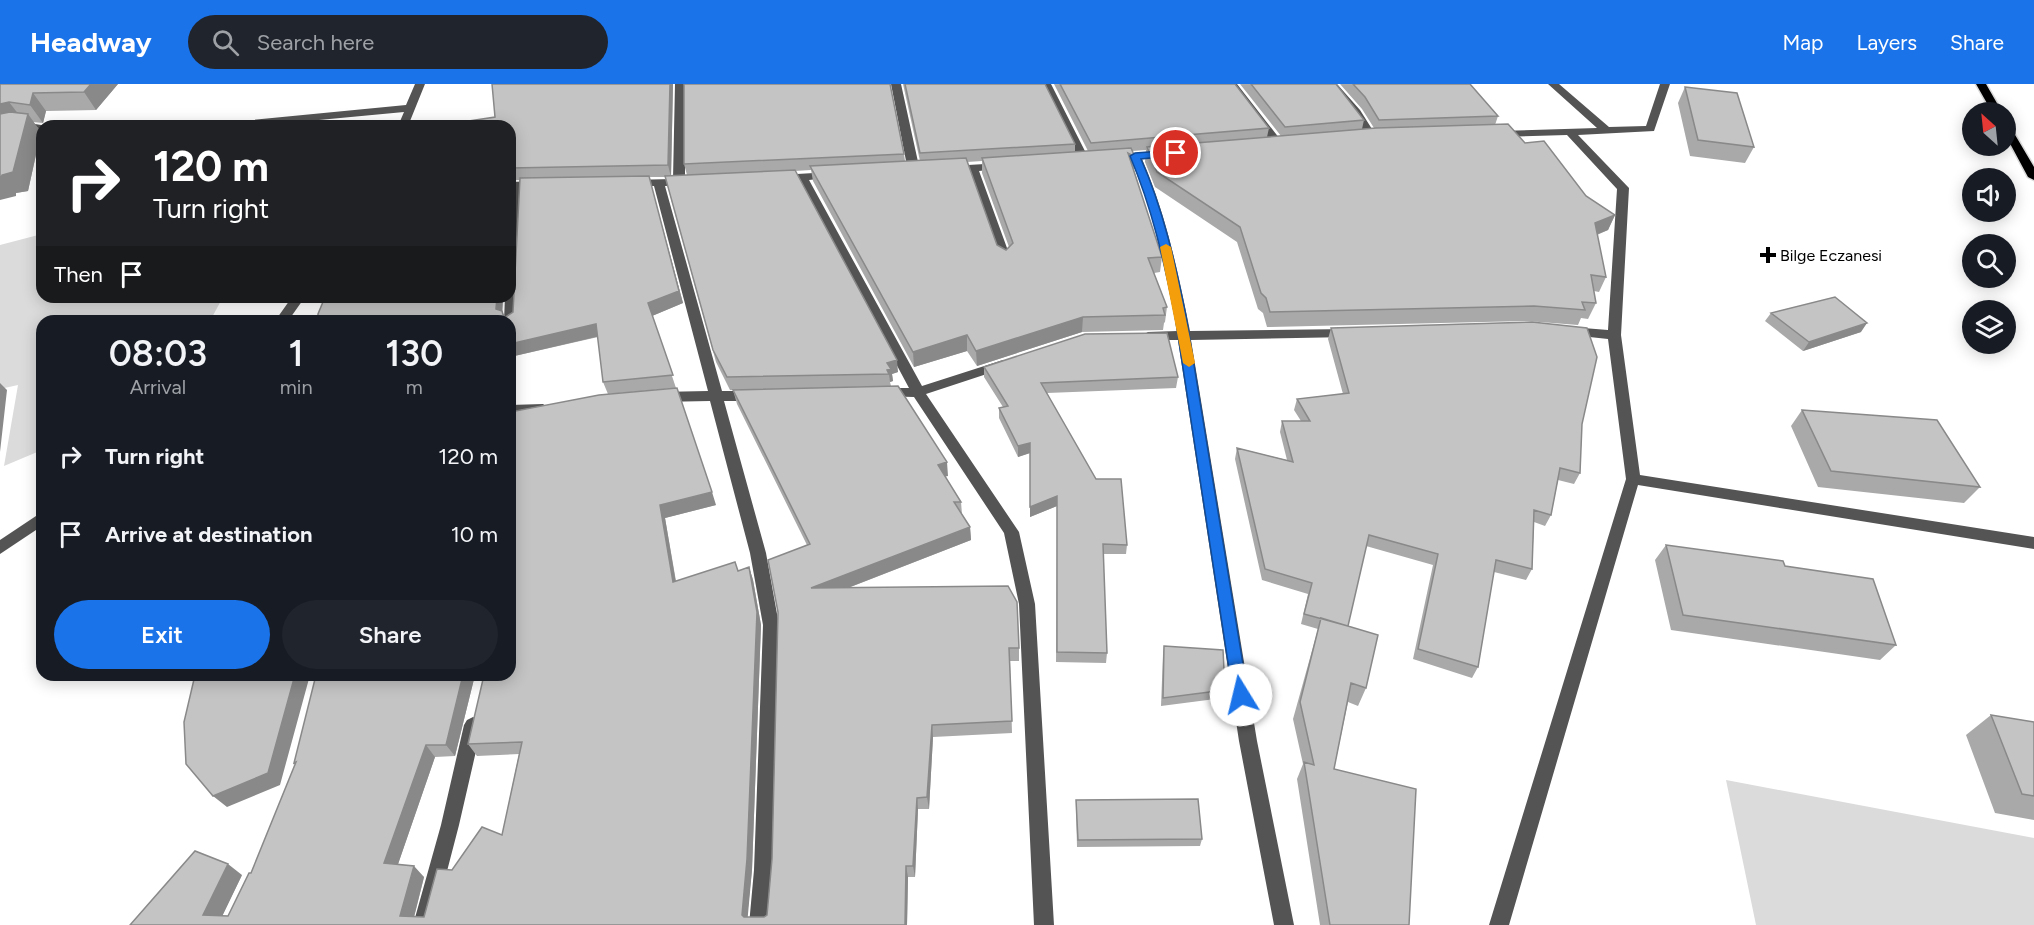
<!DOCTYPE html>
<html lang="en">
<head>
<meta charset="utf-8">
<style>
  :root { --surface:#171b24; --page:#20242c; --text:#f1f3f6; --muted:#9ea1a6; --accent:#1a73e8 }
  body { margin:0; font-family:Figtree,sans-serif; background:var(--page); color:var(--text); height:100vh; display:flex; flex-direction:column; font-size:22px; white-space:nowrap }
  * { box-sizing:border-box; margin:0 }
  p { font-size:20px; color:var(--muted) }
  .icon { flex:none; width:33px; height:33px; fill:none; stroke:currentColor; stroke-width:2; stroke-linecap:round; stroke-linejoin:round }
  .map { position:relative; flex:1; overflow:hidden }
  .side { position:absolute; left:36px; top:231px; width:480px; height:366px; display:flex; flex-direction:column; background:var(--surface); border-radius:18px; box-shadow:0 3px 15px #0003 }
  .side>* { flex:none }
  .top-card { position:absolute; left:36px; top:36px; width:480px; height:183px; border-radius:18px; box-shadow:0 3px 15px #0003; background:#202124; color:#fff; overflow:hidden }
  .needle { width:39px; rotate:333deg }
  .fabs { position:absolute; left:1962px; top:18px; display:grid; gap:12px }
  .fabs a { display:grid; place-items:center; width:54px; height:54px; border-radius:50%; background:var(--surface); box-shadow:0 3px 15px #0003; font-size:30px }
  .pin { position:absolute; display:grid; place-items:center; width:51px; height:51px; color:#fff; margin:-26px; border:3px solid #fff; border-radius:50%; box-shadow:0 2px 6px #0007 }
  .me { position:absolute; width:66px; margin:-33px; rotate:351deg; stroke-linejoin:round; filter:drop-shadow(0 0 4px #0008) }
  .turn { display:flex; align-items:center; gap:21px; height:126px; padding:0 18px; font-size:27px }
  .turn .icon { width:78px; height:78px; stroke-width:2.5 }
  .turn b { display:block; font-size:42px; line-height:51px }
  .then { display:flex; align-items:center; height:57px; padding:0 18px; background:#0003; gap:12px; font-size:22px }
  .eta { display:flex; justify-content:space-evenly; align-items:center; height:102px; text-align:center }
  .eta b { font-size:36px; font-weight:600; line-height:42px }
  .cta { display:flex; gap:12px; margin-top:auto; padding:12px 18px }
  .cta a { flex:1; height:69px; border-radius:36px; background:var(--accent); color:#fff; font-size:24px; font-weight:600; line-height:69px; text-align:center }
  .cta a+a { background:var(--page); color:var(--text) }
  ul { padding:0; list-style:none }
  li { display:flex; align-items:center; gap:18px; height:78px; padding:0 18px }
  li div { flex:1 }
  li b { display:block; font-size:22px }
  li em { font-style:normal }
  header { display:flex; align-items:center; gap:36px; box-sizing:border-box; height:84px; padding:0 30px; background:var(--accent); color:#fff }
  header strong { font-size:28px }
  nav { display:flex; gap:33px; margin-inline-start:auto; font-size:21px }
  .search { width:420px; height:54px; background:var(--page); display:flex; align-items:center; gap:15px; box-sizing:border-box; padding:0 21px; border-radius:33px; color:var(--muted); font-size:22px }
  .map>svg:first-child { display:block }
  .green { fill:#dbdbdb }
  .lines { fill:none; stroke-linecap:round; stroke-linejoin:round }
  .major-casing { stroke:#dbdbdb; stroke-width:3 }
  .minor { fill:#545454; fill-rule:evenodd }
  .major { fill:#000; fill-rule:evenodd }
  .wall { fill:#a9a9a9; fill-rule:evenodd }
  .shaded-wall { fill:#898989 }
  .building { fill:#c4c4c4; stroke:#898989; stroke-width:1.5 }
  .route { fill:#1a73e8; stroke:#114b97; stroke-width:1.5 }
  .slow { fill:#f59e0b }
  .poi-dot { fill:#000; stroke:#fff; stroke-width:2 }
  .labels { text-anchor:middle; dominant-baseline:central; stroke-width:4.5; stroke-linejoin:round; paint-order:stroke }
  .poi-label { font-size:16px; fill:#000; stroke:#fff; text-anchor:start }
</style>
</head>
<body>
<header>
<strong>Headway</strong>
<div class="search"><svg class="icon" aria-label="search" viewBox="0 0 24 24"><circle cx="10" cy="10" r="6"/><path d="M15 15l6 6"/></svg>Search here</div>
<nav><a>Map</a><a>Layers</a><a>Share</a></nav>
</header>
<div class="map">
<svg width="2034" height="841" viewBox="0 0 2034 841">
  <rect width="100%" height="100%" fill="#fff"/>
  <path class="green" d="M42,150V213H223L210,237H42V366L4,382L18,301L0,305V161Z
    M1726,696L2034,754V841H1756Z"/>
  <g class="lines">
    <g class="major-casing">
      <path id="major" d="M1976,0H1986L2002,28H1992Z
        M2006,41L2011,44L2034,83V96L2028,93L2006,52Z"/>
    </g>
    <path class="minor" d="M415,0H425L408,42H398L404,28L255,42H217L222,39L406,21Z
      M675,0H685V95L693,98L687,101L665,102L722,307H755L762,312L755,317H724L766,469L779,541L774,786L769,841H749L754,786L763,541L750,469L710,317L659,318L652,313L659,308L708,307L654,102H630L624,99L630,96L673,95Z
      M891,0H901L920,87L918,89L914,90L908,87Z
      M1041,0H1051L1090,77L1089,79H1081L1080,77Z
      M1227,0H1237L1283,59V63H1275Z
      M1327,0H1337L1360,26L1377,53L1376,55H1368L1352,30Z
      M1548,0H1559L1609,43L1646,42L1660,0H1670L1654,47L1578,51L1629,104L1621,251L1640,391L2034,453V465L1638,401L1509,841H1489L1626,395L1608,255L1571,251L1565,247L1571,243L1608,246L1617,105L1567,51L1498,53L1493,50L1498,47L1597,44Z
      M23,38L47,42H42V46L23,44L0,49V43Z
      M1166,67L1170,68V72L1142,75C1166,130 1178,188 1190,247L1349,245L1355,249L1349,253L1191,256L1257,657L1294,841H1274L1239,657L1178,256H1148L1141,252L1148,248L1177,247C1166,189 1155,131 1131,76L1115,77L1110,74L1115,71Z
      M1002,79L1006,80V84L979,87L1011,175L1005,179L999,175L968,87L951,88L945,85L951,82Z
      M831,88L835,89V93L809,96L922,302L1003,276L1010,280L1008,283L926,310L1019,448L1035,520L1054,841H1034L1019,520L1004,449L914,313L876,312L874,309L881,304H909L798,96L780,97L774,94L780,91Z
      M540,97L546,100L544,102L523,104L516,240L510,244V237H504L505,213H510L512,104H510V98Z
      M292,213H305L288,237H275Z
      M543,320L550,325L548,328L510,331V321Z
      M42,428V442L0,470V456Z
      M473,633L479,636L482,641L459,741L433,841H413L441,741L464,641L467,636Z"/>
    <use href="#major" class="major"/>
  </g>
  <path class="wall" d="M0,0H118L96,26L46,27L43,39L33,38L41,48L28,107L16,109V112Z
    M492,0H673L671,92L687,91L684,80L904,70L905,77H920L903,0H1045L1075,60V68L1088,67L1054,0H1235L1269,44L1267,53L1281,52L1240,0H1336L1364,36L1362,45L1374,44L1362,25L1340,0H1470L1498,32L1495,41L1525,59L1586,112L1615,131L1608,146L1597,151L1606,193L1599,208L1594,207L1596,219L1588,235L1581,234L1578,241L1527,237L1267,243L1263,229L1258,225L1237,158L1155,103L1145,78L1146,66L1132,67L1135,73L1134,86L1162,173L1160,188L1154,189L1167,223L1165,238L1164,239L1163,246L1082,248L977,282L967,267L914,283L813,97L811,86L795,87L898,288L892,290L893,297L890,298L891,302L730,306L716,278L665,93H649L683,219L652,232L676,304L608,310L603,298L598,253L510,273V237L325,213H503L502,227L505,233L513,228L520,96H510V42L495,33ZM982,77V89L1009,163L1006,166L997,161L967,78Z
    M1685,3L1754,63L1745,79L1690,72L1678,19Z
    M1771,229L1861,248L1803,267L1765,237Z
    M1331,244L1582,340L1580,389L1574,400L1558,396L1551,431L1545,442L1534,438L1532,485L1526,496L1494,488L1478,583L1472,594L1413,575L1433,481L1366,462L1348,542L1366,604L1358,622L1348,618L1334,685L1409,841H1320L1297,695L1303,680L1293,635L1318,545L1301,540L1308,510L1262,496L1235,375L1237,364L1287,376L1280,348L1282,337H1301L1294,326L1297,315L1343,310L1328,255Z
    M984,283L1178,293L1176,304L1047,309L1127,461L1126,470H1103L1107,569L1106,579L1056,578L1057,422L1030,433V369L1018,373L999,334V324L1003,323L984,293Z
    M733,306L948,392H945L961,418L962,430L970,443L971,456L848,504L1019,564V577H1010L1012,649L933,653L929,725H918L915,793H908L907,841H130L242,791L222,832H228L251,789L296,680L316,591H475L455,672L435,673L398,780L424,793L414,833H424L452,786L502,751L519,670L477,672L468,660L510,591V328L716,421L665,434L676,497L738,487L749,483L753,496L761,541L752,786L747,833H764L767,831L807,461L737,320Z
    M1802,326L1980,403L1964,419L1818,403L1791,342Z
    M1666,461L1785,482L1896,561L1880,576L1671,546L1655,476Z
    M1164,562L1225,606L1223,614L1161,622L1163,570Z
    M1991,631L2034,638V736L1995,729L1966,651Z
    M1076,716L1202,755L1200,762L1077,763L1076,723Z"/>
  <path class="shaded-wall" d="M91,0H118L96,26L84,8Z
    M670,0H673L671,93L668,81Z
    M33,9L46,27L43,39L30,21Z
    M9,18L23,36L0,42V20Z
    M28,30L41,48L28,107L16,109V112L0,116V94Z
    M652,104L683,219L652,232L648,219Z
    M1615,131L1608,146L1588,154L1595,139Z
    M497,213H503L502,237L496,225Z
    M1083,233L1082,248L977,282L976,267Z
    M1867,239L1861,248L1803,267L1809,258Z
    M596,240L600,252L510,273V260Z
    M967,251V267L914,283L913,268Z
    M897,276L898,288L892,290L893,297L890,298L889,290H887V279Z
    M0,299L7,306L0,368Z
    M1030,359V369L1018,373V362Z
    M947,378L948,392L939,394L938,381Z
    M712,408L716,421L665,434L678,511L673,498L660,421Z
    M1057,412V422L1030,433V423Z
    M970,443L971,456L814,517L811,504Z
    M749,483L753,496L761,541L752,786L747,841L742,831Z
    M295,591H310L280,701L227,723L213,712Z
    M463,591H475L455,672L446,661Z
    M932,641L933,653L929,725L927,713Z
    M426,661L435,673L395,789L384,779Z
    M917,714L918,725L915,793L913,782Z
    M228,780L242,791L218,841L203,831Z
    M414,782L424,793L412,841L400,832Z
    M906,782L908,793L907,841H905Z"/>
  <path class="building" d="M0,0H91L84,8L33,9L30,21L9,18L0,20Z
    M492,0H670L668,81L510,84V42H436L495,33Z
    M684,0H890L904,70L684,80Z
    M905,0H1045L1075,60L920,69Z
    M1060,0H1235L1269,44L1091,59Z
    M1251,0H1336L1364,36L1285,43Z
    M1353,0H1470L1498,32L1379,36L1365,13Z
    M1685,3L1737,9L1754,63L1698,56Z
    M10,28L28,30L13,88L2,91L1,94H0V30Z
    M1508,40L1525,59L1544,57L1586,112L1615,131L1595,139L1606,193L1591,191L1596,219L1582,218L1585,226L1534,222L1270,228L1266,214L1261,209L1240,143L1157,88L1147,63L1376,44Z
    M1131,64L1135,73L1128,69L1162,173L1148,174L1167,223L1163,224L1165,231L1083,233L976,267L967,251L913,268L810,82L966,74L997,161L1006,166L1013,159L982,74Z
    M795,86L897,276L887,279L891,285L887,286L889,290L727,293L713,266L665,92Z
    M649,92L679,207L648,219L673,291L603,298L596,240L510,260V237H318V230L325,213H497L496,225L502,227L504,234L513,228L520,94Z
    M1835,213L1867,239L1809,258L1771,229Z
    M1532,238L1587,244L1597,273L1582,340L1580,389L1560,384L1551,431L1534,426L1532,485L1496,476L1478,583L1418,565L1438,470L1369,451L1348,542L1304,530L1312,499L1265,485L1237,364L1293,378L1282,337H1310L1297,315L1349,309L1331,244Z
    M1167,249L1178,293L1041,299L1096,395H1121L1127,461L1103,460L1107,569L1057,568V412L1030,423V359L1018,362L999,324L1008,322L984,283L1085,250Z
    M898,302L947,378L938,381L961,418H954L970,443L811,504L1008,502L1017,518L1019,564H1009L1012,637L932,641L927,713L917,714L913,782H906L905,841H130L195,767L228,780L203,831L228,832L249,789H251L296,678L294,679L316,591H463L446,661H426L384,779L414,782L400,832L424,833L437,785L452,786L482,743L502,751L522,658L468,660L484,591H510V328L599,311L677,304L712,408L660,421L673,498L735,478L738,487L749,483L757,528L747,775L742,831L744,833H764L767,831L772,775L778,528L768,476L810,460L733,306Z
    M1802,326L1937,336L1980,403L1831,387Z
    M1666,461L1783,477L1785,482L1873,495L1896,561L1683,531Z
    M1321,534L1378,551L1366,604L1351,599L1334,685L1416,705L1409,841H1330L1304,678L1314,681L1300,618Z
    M1164,562L1223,566L1225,606L1163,614Z
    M195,591H295L268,689L213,712L186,680L184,638Z
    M1991,631L2034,638V712L2022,710Z
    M1198,715L1202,755L1078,756L1076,716Z"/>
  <path class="route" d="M1176,66L1180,67V71L1141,75C1163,125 1175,178 1186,232L1248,611L1246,616L1241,618L1235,616L1233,611L1175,232C1164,177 1152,124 1130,72L1135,69Z"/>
  <path class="slow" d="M1166,160L1171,163L1195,279L1189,283L1183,279L1160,163Z"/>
  <path class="poi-dot" d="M1765 162h6v6h6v6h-6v6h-6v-6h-6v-6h6z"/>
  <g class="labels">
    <g class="poi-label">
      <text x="1780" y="171">Bilge Eczanesi</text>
    </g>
  </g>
</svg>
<div class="fabs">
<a><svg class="needle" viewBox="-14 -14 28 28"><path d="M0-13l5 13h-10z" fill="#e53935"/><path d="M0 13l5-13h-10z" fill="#9ea1a6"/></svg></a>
<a><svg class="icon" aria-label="sound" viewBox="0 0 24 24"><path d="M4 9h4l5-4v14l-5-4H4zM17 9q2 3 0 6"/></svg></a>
<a><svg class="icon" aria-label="search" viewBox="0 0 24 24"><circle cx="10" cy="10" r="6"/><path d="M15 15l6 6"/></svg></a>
<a><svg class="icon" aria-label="layers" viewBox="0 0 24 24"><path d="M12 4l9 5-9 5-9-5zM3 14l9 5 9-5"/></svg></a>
</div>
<div class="pin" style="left:1176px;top:69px;background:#d93025"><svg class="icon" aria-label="arrive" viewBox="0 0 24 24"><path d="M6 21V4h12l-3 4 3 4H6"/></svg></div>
<svg class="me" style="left:1241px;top:611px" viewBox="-20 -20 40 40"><circle r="19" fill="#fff"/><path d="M0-13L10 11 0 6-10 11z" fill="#1a73e8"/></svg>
<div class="top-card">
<div class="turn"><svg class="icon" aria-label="right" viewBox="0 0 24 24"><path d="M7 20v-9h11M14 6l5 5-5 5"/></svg><div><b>120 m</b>Turn right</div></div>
<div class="then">Then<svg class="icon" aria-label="arrive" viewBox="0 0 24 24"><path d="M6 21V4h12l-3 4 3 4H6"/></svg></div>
</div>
<section class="side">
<div class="eta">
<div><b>08:03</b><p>Arrival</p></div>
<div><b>1</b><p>min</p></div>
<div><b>130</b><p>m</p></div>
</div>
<ul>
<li><svg class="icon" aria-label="right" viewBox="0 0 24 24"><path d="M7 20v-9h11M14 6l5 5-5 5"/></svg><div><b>Turn right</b></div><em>120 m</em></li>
<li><svg class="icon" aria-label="arrive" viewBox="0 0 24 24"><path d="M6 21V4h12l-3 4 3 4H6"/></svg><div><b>Arrive at destination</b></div><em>10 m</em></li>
</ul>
<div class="cta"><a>Exit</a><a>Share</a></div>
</section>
</div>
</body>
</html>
